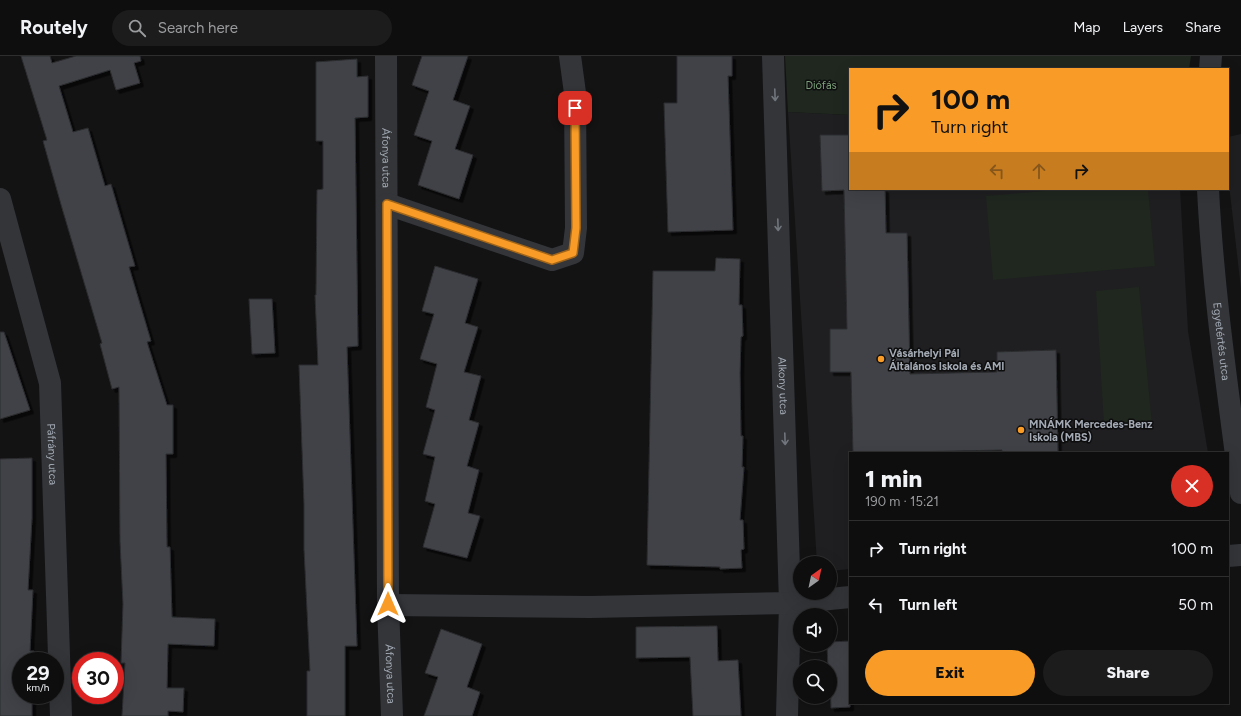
<!DOCTYPE html>
<html lang="en">
<head>
<meta charset="utf-8">
<style>
  :root { --surface:#0e0e0f; --page:#1c1c1d; --text:#f1f3f6; --muted:#9b9c9e; --line:#2e2e2f; --accent:#f89b27 }
  body { margin:0; font-family:Figtree,sans-serif; background:var(--page); color:var(--text); height:100vh; display:flex; flex-direction:column; font-size:15px; white-space:nowrap }
  * { box-sizing:border-box; margin:0 }
  p { font-size:13px; color:var(--muted) }
  .icon { flex:none; width:22px; height:22px; fill:none; stroke:currentColor; stroke-width:2; stroke-linecap:round; stroke-linejoin:round }
  .map { position:relative; flex:1; overflow:hidden }
  .panel { position:absolute; left:849px; top:396px; width:380px; height:252px; display:flex; flex-direction:column; background:var(--surface); border-radius:0px; box-shadow:0 4px 16px #0002,0 0 0 1px var(--line) }
  .panel>* { flex:none }
  .banner { position:absolute; left:849px; top:12px; width:380px; height:122px; border-radius:0px; box-shadow:0 4px 16px #0002,0 0 0 1px var(--line); background:#f89b27; color:#111; overflow:hidden }
  .needle { width:26px; rotate:33deg }
  .controls { position:absolute; left:793px; top:500px; display:grid; gap:8px }
  .controls a { display:grid; place-items:center; width:44px; height:44px; border-radius:50%; background:var(--surface); box-shadow:0 4px 16px #0002,0 0 0 1px var(--line); font-size:20px }
  .speed { position:absolute; left:12px; top:596px; display:flex; gap:8px; font-size:20px; font-weight:700; text-align:center }
  .speed>* { display:grid; place-content:center; width:52px; height:52px; border-radius:50%; background:var(--surface); box-shadow:0 4px 16px #0002,0 0 0 1px var(--line); line-height:1 }
  .speed small { font-size:10px; font-weight:400 }
  .speed .limit { border:6px solid #d22; background:#fff; color:#111 }
  .pin { position:absolute; display:grid; place-items:center; width:34px; height:34px; color:#fff; margin:-17px; border-radius:8px; box-shadow:0 2px 6px #0006 }
  .me { position:absolute; width:44px; margin:-22px; rotate:0deg; stroke-linejoin:round; filter:drop-shadow(0 0 3px #0008) }
  .turn { display:flex; align-items:center; gap:14px; height:84px; padding:0 16px; font-size:18px }
  .turn .icon { width:52px; height:52px; stroke-width:2.5 }
  .turn b { display:block; font-size:28px; line-height:34px }
  .lanes { display:flex; align-items:center; height:38px; padding:0 16px; background:#0003; justify-content:center; gap:20px; direction:ltr }
  .lanes .off { opacity:.35 }
  .round { display:grid; place-items:center; flex:none; width:42px; height:42px; border-radius:21px; background:var(--page) }
  .summary { display:flex; align-items:center; justify-content:space-between; height:68px; padding:0 16px }
  h1 { font-size:24px; font-weight:800; line-height:30px }
  .primary-button { display:flex; gap:8px; margin-top:auto; padding:8px 16px }
  .primary-button a { flex:1; height:46px; border-radius:24px; background:var(--accent); color:#111; font-size:16px; font-weight:800; line-height:46px; text-align:center }
  .primary-button a+a { background:var(--page); color:var(--text) }
  ul { padding:0; list-style:none }
  li { display:flex; align-items:center; gap:12px; height:56px; padding:0 16px; border-top:1px solid var(--line) }
  li div { flex:1 }
  li b { display:block; font-size:15px }
  li em { font-style:normal }
  header { display:flex; align-items:center; gap:24px; box-sizing:border-box; height:56px; padding:0 20px; background:var(--surface); border-bottom:1px solid var(--line) }
  header strong { font-size:19px }
  nav { display:flex; gap:22px; margin-inline-start:auto; font-size:14px }
  .search { width:280px; height:36px; background:var(--page); display:flex; align-items:center; gap:10px; box-sizing:border-box; padding:0 14px; border-radius:22px; color:var(--muted); font-size:15px }
  .map>svg:first-child { display:block }
  .built { fill:#1f1f21 }
  .green { fill:#1f271f }
  .building { fill:#414347; stroke:#2c2d30; filter:url(#shadow) }
  .lines { fill:none; stroke-linecap:round; stroke-linejoin:round }
  .minor { stroke:#333539; stroke-width:22 }
  .oneway { stroke:#71767d }
  .route-casing { stroke:#a16519; stroke-width:10 }
  .route { stroke:#f89b27; stroke-width:7 }
  .poi-dot { fill:#f89b27; stroke:#0e0e0f; stroke-width:1.5 }
  .labels { text-anchor:middle; dominant-baseline:central; stroke-width:3; stroke-linejoin:round; paint-order:stroke }
  .park-label { font-size:11px; fill:#7ca17a; stroke:#0e0e0f }
  .street-label { font-size:11px; fill:#a4abb5; stroke:#0e0e0f }
  .poi-label { font-size:11px; font-weight:bold; fill:#a4abb5; stroke:#0e0e0f; text-anchor:start }
</style>
</head>
<body>
<header>
<strong>Routely</strong>
<div class="search"><svg class="icon" aria-label="search" viewBox="0 0 24 24"><circle cx="10" cy="10" r="6"/><path d="M15 15l6 6"/></svg>Search here</div>
<nav><a>Map</a><a>Layers</a><a>Share</a></nav>
</header>
<div class="map">
<svg width="1241" height="660" viewBox="0 0 1241 660">
  <defs>
    <filter id="shadow"><feDropShadow dx="3.5" dy="3.5" stdDeviation="0" flood-color="#0009"/></filter>
  </defs>
  <rect width="100%" height="100%" fill="#131314"/>
  <path class="built" d="M788,56L850,59V133H1180L1188,275L1208,397H850V513L830,515V507H817Z
    M1241,78V233L1228,120V81Z"/>
  <path class="green" d="M785,0H1191L1189,13H850V59L788,56Z
    M1069,133H1148L1155,210L993,224L986,140Z
    M1139,231L1152,369H1104L1096,235Z"/>
  <path class="building" d="M21,0H50L52,7L76,0H140L141,5L134,7L140,27L116,34L110,14L59,30L73,76L88,72L105,130L111,128L135,210L129,211L151,285L147,286L167,349H173V398H166L167,491H170L172,561L215,563L214,590L168,588L167,632H184L183,656L168,655V660H122L125,607H121L123,548L120,485L119,331L112,333L100,288L102,287L62,152L43,85L47,84Z
    M422,0H468L453,44L470,50L455,93L473,99L459,143L418,129L432,85L414,79L429,35L412,29Z
    M677,0H732V20H728L733,174L668,176L664,47H677Z
    M357,3V21L368,20V61L355,62L358,290L347,291L357,590H345V660H307V615H310L304,493V448L299,309H318L315,239H316L317,134L323,133V85H316V6Z
    M820,79H850V133H885L886,177H907L910,318L997,316V296L1056,294L1058,397H1002V394L903,396V397H853L851,316H830V273H847L844,134L822,135Z
    M716,202L740,203L739,249H742L743,280L741,281L740,317L741,380H743L742,411H744L740,464H743L744,493L741,494L742,512L720,513V511L647,509L653,215H715Z
    M435,210L478,223L465,267L478,271L464,316L481,320L469,364L479,367L467,410L479,414L468,457L480,460L467,502L423,491L435,448L425,445L435,401L423,398L435,354L426,351L437,308L420,303L434,258L422,255Z
    M249,243H272L275,297L252,298Z
    M0,276H4L30,354L0,363Z
    M32,402V462L28,534H33L30,595H34V605H21V639H34V641H32V660H0V403Z
    M717,570L718,605L738,604L741,660H693L690,601L636,602V571Z
    M441,573L482,588L467,631L480,636L472,660H424L438,621L425,617Z
    M850,585V651L831,652L830,611H828L827,589H830V586Z"/>
  <g class="lines">
    <g class="minor">
      <path id="s1" d="M386,0L388,549L392,660"/>
      <path id="s2" d="M773,0L790,547L787,660"/>
      <path d="M1210,13L1211,0"/>
      <path id="s3" d="M1208,133C1213,235 1228,336 1241,437"/>
      <path id="s4" d="M0,143L50,327L61,660"/>
      <path d="M387,148L552,204L573,197L576,172L575,37L570,0"/>
      <path d="M1228,500L1241,499"/>
      <path d="M388,549L590,551L790,547L850,541"/>
    </g>
  </g>
  <defs><path id="oneway-shaft" d="M-6 0H5M1.5-3L5.5 0L1.5 3" fill="none" stroke-width="1.6" stroke-linecap="round" stroke-linejoin="round"/></defs>
  <g class="oneway">
    <use href="#oneway-shaft" transform="translate(775 39) rotate(88)"/>
    <use href="#oneway-shaft" transform="translate(778 169) rotate(88)"/>
    <use href="#oneway-shaft" transform="translate(785 383) rotate(88)"/>
  </g>
  <g class="lines">
    <g class="route-casing">
      <path id="route" d="M388,548L387,148L552,204L573,197L576,172L575,52"/>
    </g>
    <use href="#route" class="route"/>
  </g>
  <g class="poi-dot">
    <circle cx="881" cy="303" r="4"/>
    <circle cx="1021" cy="374" r="4"/>
  </g>
  <g class="labels">
    <g class="park-label">
      <text x="821" y="29">Diófás</text>
    </g>
    <g class="street-label">
      <text stroke="none"><textPath href="#s1" startOffset="102">Áfonya utca</textPath></text>
      <text stroke="none"><textPath href="#s3" startOffset="153">Egyetértés utca</textPath></text>
      <text stroke="none"><textPath href="#s2" startOffset="330">Alkony utca</textPath></text>
      <text stroke="none"><textPath href="#s4" startOffset="262">Páfrány utca</textPath></text>
      <text stroke="none"><textPath href="#s1" startOffset="618">Áfonya utca</textPath></text>
    </g>
    <g class="poi-label">
      <text x="889" y="297">Vásárhelyi Pál<tspan x="889" dy="13">Általános Iskola és AMI</tspan></text>
      <text x="1029" y="368">MNÁMK Mercedes-Benz<tspan x="1029" dy="13">Iskola (MBS)</tspan></text>
    </g>
  </g>
</svg>
<div class="controls">
<a><svg class="needle" viewBox="-14 -14 28 28"><path d="M0-13l5 13h-10z" fill="#e53935"/><path d="M0 13l5-13h-10z" fill="#9b9c9e"/></svg></a>
<a><svg class="icon" aria-label="sound" viewBox="0 0 24 24"><path d="M4 9h4l5-4v14l-5-4H4zM17 9q2 3 0 6"/></svg></a>
<a><svg class="icon" aria-label="search" viewBox="0 0 24 24"><circle cx="10" cy="10" r="6"/><path d="M15 15l6 6"/></svg></a>
</div>
<div class="speed"><div>29<small>km/h</small></div><div class="limit">30</div></div>
<div class="pin" style="left:575px;top:52px;background:#d93025"><svg class="icon" aria-label="arrive" viewBox="0 0 24 24"><path d="M6 21V4h12l-3 4 3 4H6"/></svg></div>
<svg class="me" style="left:388px;top:548px" viewBox="-20 -20 40 40"><path d="M0-17L14 15 0 8-14 15z" fill="#f89b27" stroke="#fff" stroke-width="4"/></svg>
<div class="banner">
<div class="turn"><svg class="icon" aria-label="right" viewBox="0 0 24 24"><path d="M7 20v-9h11M14 6l5 5-5 5"/></svg><div><b>100 m</b>Turn right</div></div>
<div class="lanes"><svg class="icon off" aria-label="left" viewBox="0 0 24 24"><path d="M17 20v-9H6M10 6l-5 5 5 5"/></svg><svg class="icon off" aria-label="ahead" viewBox="0 0 24 24"><path d="M12 20V5M6 11l6-6 6 6"/></svg><svg class="icon" aria-label="right" viewBox="0 0 24 24"><path d="M7 20v-9h11M14 6l5 5-5 5"/></svg></div>
</div>
<section class="panel">
<div class="summary"><div><h1>1 min</h1><p>190 m · 15:21</p></div><a class="round" style="background:#d93025;color:#fff"><svg class="icon" aria-label="close" viewBox="0 0 24 24"><path d="M6 6l12 12M18 6L6 18"/></svg></a></div>
<ul>
<li><svg class="icon" aria-label="right" viewBox="0 0 24 24"><path d="M7 20v-9h11M14 6l5 5-5 5"/></svg><div><b>Turn right</b></div><em>100 m</em></li>
<li><svg class="icon" aria-label="left" viewBox="0 0 24 24"><path d="M17 20v-9H6M10 6l-5 5 5 5"/></svg><div><b>Turn left</b></div><em>50 m</em></li>
</ul>
<div class="primary-button"><a>Exit</a><a>Share</a></div>
</section>
</div>
</body>
</html>
